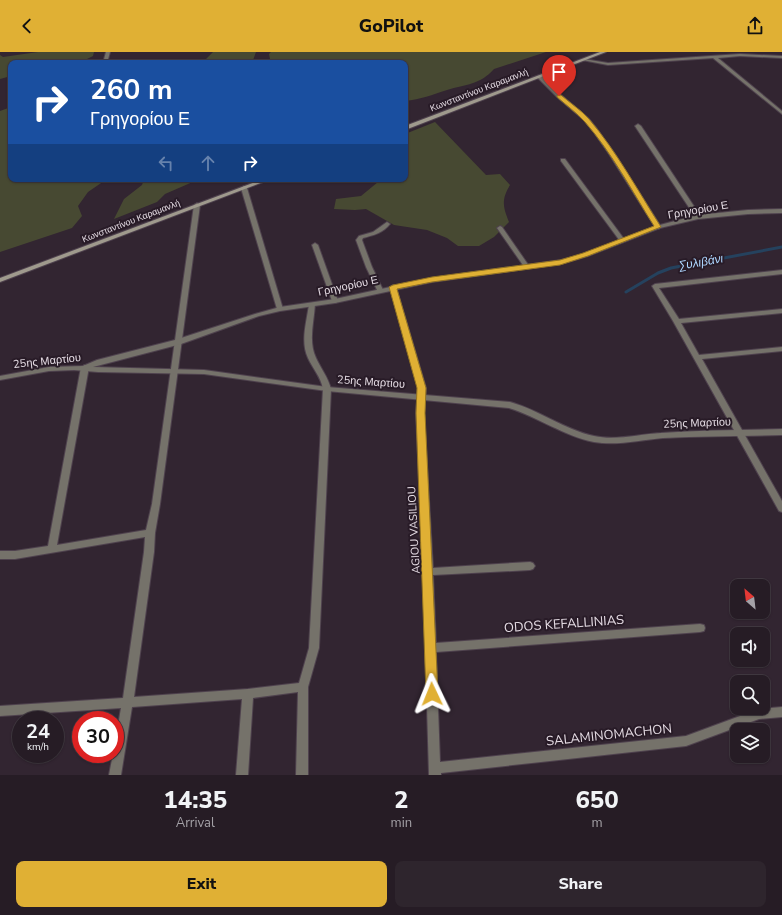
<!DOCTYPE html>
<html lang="en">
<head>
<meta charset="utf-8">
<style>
  :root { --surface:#261c25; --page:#2e252d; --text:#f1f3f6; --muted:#a4a1a7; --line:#423a42; --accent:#e0b034 }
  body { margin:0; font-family:"Nunito Sans",sans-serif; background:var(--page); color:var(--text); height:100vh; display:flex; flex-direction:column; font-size:15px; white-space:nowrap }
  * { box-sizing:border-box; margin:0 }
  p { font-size:13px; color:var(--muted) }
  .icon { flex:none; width:22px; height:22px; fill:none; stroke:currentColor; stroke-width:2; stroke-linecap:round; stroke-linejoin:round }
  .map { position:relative; height:723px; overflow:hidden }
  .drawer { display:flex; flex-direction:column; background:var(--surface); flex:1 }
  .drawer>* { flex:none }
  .hud { position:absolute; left:8px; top:8px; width:400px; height:122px; border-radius:8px; box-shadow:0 1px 3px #0004,0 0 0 1px var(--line); background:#1a4fa0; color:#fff; overflow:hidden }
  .needle { width:26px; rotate:332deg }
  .controls { position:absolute; left:730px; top:527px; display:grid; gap:8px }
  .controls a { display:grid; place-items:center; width:40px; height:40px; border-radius:8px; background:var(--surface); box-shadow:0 1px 3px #0004,0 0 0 1px var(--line); font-size:20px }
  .speed { position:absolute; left:12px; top:659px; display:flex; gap:8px; font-size:20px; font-weight:700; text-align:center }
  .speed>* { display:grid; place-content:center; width:52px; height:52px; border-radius:50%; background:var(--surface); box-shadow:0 1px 3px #0004,0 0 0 1px var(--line); line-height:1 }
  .speed small { font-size:10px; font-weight:400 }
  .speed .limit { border:6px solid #d22; background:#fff; color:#111 }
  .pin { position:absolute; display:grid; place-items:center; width:34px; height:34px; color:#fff; margin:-41px -17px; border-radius:50% 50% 50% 0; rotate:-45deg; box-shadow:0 0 4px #0007 }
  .pin .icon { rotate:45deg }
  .me { position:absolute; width:44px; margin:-22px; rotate:358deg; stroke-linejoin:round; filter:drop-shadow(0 0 3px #0008) }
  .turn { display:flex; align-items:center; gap:14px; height:84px; padding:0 16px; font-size:18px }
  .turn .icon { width:52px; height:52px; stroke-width:2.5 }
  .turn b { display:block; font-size:28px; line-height:34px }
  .lanes { display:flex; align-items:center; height:38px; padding:0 16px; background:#0003; justify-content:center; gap:20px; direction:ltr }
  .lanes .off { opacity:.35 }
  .eta { display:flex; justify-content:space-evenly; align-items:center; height:68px; text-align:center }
  .eta b { font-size:24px; font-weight:800; line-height:28px }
  .primary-button { display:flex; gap:8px; margin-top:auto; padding:8px 16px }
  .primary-button a { flex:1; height:46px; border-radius:8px; background:var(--accent); color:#111; font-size:16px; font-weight:800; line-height:46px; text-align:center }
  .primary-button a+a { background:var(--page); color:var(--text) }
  header { display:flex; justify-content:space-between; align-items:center; height:52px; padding:0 16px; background:var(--accent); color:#111; font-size:18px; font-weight:800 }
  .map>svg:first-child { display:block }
  .green { fill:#474932 }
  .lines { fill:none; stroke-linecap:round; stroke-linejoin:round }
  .stream { stroke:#25425e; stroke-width:3 }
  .minor-casing { stroke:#4f424e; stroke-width:2 }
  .tertiary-casing { stroke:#4f424e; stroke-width:2 }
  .secondary-casing { stroke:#4f424e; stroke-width:2 }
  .minor { fill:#75726a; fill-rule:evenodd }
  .tertiary { fill:#75726a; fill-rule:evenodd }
  .secondary { fill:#9f9a8d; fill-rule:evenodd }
  .route { fill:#e0b034; stroke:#927222 }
  .labels { text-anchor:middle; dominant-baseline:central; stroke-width:4; stroke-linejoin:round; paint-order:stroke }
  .far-street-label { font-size:9px; fill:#e5dce4; stroke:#281b27 }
  .street-label { font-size:11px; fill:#e5dce4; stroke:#281b27 }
  .water-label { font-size:12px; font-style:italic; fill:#acd5fe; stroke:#281b27 }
  .near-street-label { font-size:13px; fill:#e5dce4; stroke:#281b27 }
</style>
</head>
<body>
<header><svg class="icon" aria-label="back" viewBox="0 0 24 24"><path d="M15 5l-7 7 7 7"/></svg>GoPilot<svg class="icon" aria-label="share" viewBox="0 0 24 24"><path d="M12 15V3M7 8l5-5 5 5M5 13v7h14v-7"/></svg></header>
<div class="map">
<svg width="782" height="723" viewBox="0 0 782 723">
  <rect width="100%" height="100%" fill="#322531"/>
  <path class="green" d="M38,0H94L93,4L79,11H11V24L0,27V3L3,5Z
    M213,0H256L252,11H192L206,7Z
    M271,0H546L494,17C480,33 466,32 447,38C432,43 421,47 405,49V11H274L270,7L269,2Z
    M11,55V127H107L88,140L78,154L82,164L72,176L0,200V59Z
    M435,70L486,123L500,122L510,133C501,148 503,155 509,170L494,185L479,194H458L447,186L427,178L394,173L366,157L355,158L334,157L336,147L361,144L378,130L375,127H405V82Z
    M144,127H207L195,129L165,142L157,150L114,167L124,147L142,133Z"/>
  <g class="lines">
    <path class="stream" d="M626,240L658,221L671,216L782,195"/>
    <g class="minor-casing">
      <path id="minor" d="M106,0H110L107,11H103Z
        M740,2L782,4V6L740,4L718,6L782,59V62L713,6L608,13L582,8L584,7L608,11Z
        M538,24H542L561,43L588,66L597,77L615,102L661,175L660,176L658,177L655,175L609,102L593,79L584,68L557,45L538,26Z
        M638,72L641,74L701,165L700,166H696L635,74Z
        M561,107H565L624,187V189H620L561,109Z
        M244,134L247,136L283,257L282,258H278L277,257L241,136Z
        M197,151L200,153L160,452L155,481L154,500L134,645L248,637L299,631L309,596L323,337C321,325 313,317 308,306C300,289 307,269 309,252L310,251H314L315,252C314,270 308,289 316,306C321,317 328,325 331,337L319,596L308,635V723H296L298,640L253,646L248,723H236L242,647L132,655L121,723H109L113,702H115V691L121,656L0,664V654L123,646L144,500L145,485L15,507H0V499H15L48,494L81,315L85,313L89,315L57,493L146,478L152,452L194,153Z
        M387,170L390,172C383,181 374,183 363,186L362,188L372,215L383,238L380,240L377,238L366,215L356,188L359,184L373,180Z
        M500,174L502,175L529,214V216H525L497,176Z
        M315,191L318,193L338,249L337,250L335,251L332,249L312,193Z
        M782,218V222L659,236L679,267L782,257V261L681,271L699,303L782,295V299L702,307L782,449V460L779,459L673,269L652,234L655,232Z
        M393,233L396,235L426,336L424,361L433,516L530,510L533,511L535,514L533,517L530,518L433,523L436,591L700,572L704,573L705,576L704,579L700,580L436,600L440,710L686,684L759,657L782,655V665L759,667L686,694L441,721V723H429L423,520L416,361L418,336L390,235Z"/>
    </g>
    <g class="tertiary-casing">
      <path id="tertiary" d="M782,157V161L748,162L698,167L660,176L588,204L561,212L432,230L335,251L280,259L259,264L181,292L93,315L204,318L327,335L510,350C539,358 565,378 594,384C615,389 640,382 661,381C701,378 742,378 782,377V383C742,384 703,384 663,386C641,388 616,394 594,390C564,384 538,365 509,356L327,339L204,322L98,320L74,318L49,319L0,328V324L49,315L83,314L97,308L175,288L255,262L280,255L335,247L432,226L561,208L584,202L656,174L698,163L748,158Z"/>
    </g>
    <g class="secondary-casing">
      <path id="secondary" d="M600,0H606L405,78V74Z
        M263,127H271L0,230V226Z"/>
    </g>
    <use href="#minor" class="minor"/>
    <use href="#tertiary" class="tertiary"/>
    <use href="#secondary" class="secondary"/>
  </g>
  <path class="route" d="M557,43H561C570,51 581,58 589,67C617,100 638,139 661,175L588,204L560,213L432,230L397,237L426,336L425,361L438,642L437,645L432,647L428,645L426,642L416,361L417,336L389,235L393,233L432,225L560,208L583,201L654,174C632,139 612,101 585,70C577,61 566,53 557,45Z"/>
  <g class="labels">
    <g class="far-street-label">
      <text transform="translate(479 38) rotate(-21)">Κωνσταντίνου Καραμανλή</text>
      <text transform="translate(131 169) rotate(-21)">Κωνσταντίνου Καραμανλή</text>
    </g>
    <g class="street-label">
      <text transform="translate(698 158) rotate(-10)">Γρηγορίου Ε</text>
      <text transform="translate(348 234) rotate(-12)">Γρηγορίου Ε</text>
      <text transform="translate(47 309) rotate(-6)">25ης Μαρτίου</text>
      <text transform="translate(371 330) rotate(4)">25ης Μαρτίου</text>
      <text transform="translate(697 371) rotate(-2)">25ης Μαρτίου</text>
      <text transform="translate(414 478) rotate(-93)">AGIOU VASILIOU</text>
    </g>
    <g class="water-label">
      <text transform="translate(701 210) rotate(-10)">Συλιβάνι</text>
    </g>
    <g class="near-street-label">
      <text transform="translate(564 572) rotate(-4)">ODOS KEFALLINIAS</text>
      <text transform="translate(609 683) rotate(-6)">SALAMINOMACHON</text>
    </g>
  </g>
</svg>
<div class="controls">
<a><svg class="needle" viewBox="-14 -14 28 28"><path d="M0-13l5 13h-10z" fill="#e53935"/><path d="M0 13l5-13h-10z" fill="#a4a1a7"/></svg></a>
<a><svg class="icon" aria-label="sound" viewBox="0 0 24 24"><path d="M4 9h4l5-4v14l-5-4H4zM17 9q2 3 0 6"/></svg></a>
<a><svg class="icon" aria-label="search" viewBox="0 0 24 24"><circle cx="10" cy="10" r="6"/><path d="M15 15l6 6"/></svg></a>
<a><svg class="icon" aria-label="layers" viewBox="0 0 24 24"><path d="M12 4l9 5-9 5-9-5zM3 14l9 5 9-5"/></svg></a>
</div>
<div class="speed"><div>24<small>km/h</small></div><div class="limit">30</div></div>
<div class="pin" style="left:559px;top:44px;background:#d93025"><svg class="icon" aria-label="arrive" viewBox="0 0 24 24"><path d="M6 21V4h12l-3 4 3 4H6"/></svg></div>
<svg class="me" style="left:432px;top:642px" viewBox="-20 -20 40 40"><path d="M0-17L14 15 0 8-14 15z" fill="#e0b034" stroke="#fff" stroke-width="4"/></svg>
<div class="hud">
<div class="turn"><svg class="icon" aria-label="right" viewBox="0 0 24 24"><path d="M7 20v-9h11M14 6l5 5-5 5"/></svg><div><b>260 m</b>Γρηγορίου Ε</div></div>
<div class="lanes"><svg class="icon off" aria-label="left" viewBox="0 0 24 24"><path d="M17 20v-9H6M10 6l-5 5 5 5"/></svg><svg class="icon off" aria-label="ahead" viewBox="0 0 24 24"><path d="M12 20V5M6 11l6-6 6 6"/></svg><svg class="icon" aria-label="right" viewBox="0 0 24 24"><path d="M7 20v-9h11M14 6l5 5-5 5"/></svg></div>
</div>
</div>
<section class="drawer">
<div class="eta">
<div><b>14:35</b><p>Arrival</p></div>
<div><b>2</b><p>min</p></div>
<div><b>650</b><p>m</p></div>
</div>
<div class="primary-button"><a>Exit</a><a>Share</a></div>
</section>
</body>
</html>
